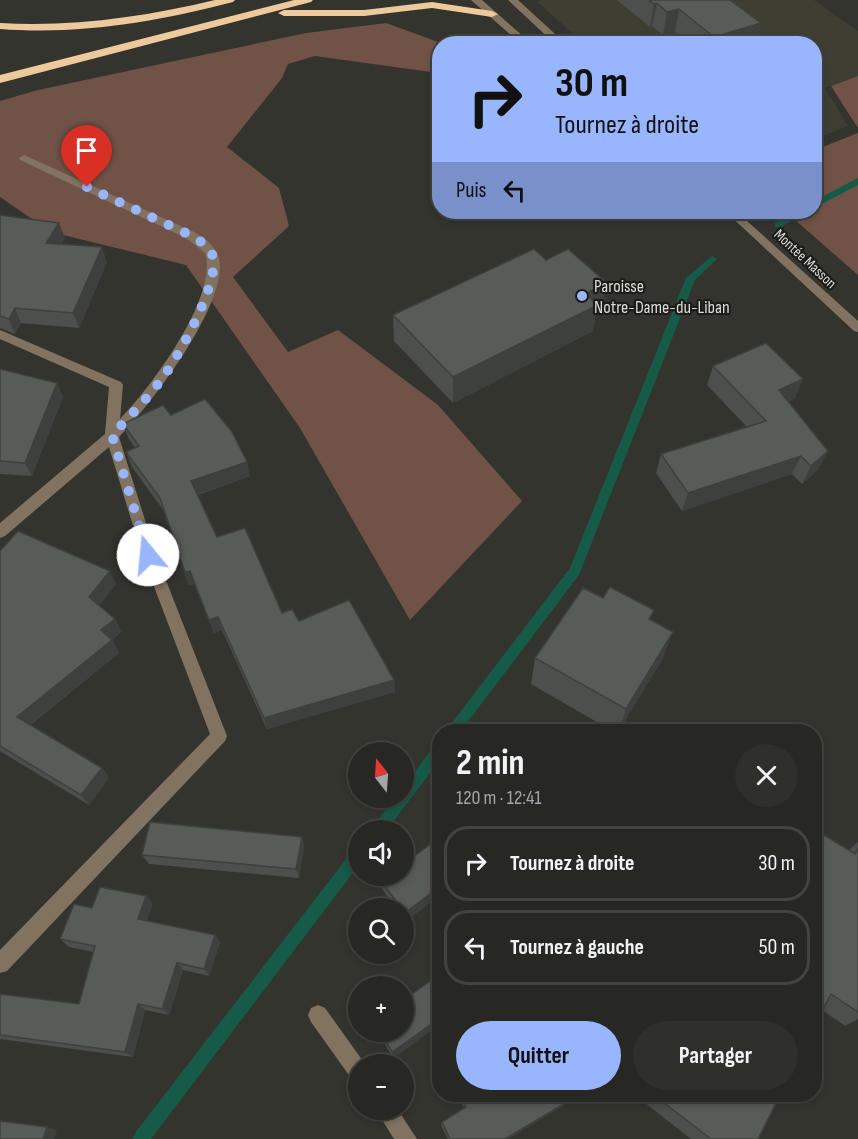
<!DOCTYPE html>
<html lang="fr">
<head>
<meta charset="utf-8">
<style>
  :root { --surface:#272723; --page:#2f2f2b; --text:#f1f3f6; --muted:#a4a5a6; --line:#434441; --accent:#99b5fd }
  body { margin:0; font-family:"Sofia Sans Condensed",sans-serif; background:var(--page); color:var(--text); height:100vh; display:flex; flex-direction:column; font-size:22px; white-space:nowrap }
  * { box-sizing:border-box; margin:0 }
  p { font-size:20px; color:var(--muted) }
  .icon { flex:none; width:33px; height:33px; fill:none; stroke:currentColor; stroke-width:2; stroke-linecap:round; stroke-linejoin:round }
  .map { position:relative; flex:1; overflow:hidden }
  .details { position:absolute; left:432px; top:724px; width:390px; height:378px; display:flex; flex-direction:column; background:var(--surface); border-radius:24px; box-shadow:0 3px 9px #0003,0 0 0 2px var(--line) }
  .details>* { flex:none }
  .banner { position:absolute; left:432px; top:36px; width:390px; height:183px; border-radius:24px; box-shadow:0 3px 9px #0003,0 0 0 2px var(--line); background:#99b5fd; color:#111; overflow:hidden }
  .needle { width:39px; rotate:343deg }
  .buttons { position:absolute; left:348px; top:742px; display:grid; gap:12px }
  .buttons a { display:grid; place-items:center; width:66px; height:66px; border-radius:50%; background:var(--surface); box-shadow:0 3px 9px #0003,0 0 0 2px var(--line); font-size:30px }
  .pin { position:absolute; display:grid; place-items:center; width:51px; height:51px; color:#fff; margin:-62px -26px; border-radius:50% 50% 50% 0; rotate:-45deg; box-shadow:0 0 6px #0007 }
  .pin .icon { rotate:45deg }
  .me { position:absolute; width:66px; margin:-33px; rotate:343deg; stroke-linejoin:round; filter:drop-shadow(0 0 4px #0008) }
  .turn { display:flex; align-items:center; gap:21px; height:126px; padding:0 24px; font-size:27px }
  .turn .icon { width:78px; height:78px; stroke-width:2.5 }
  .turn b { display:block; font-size:42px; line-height:51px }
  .then { display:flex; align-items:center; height:57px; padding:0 24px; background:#0003; gap:12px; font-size:22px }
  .round { display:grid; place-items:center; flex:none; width:63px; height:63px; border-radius:32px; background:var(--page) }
  .head { display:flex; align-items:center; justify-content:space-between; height:102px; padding:0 24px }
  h1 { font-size:36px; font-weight:700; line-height:45px }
  .primary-button { display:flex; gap:12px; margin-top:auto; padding:12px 24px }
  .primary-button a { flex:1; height:69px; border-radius:36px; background:var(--accent); color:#111; font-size:24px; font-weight:700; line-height:69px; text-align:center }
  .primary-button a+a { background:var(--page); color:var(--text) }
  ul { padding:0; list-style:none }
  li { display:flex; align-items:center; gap:18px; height:75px; margin:0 12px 9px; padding:0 12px; border:3px solid var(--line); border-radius:24px }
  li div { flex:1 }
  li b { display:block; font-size:22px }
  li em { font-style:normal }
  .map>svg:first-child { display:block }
  .built { fill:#3f3e33 }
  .green { fill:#715246 }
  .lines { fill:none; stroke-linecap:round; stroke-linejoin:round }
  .stream { fill:#165a48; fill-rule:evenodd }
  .minor { fill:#827360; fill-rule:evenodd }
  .highway { fill:#eec99b; fill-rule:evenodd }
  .wall { fill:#4c4f4b }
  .shaded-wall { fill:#3e403d }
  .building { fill:#585c57; stroke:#3e403d; stroke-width:1.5 }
  .route { stroke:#99b5fd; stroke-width:10; stroke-dasharray:0 18 }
  .poi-dot { fill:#99b5fd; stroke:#1c1c19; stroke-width:2 }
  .labels { text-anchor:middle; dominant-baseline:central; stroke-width:4.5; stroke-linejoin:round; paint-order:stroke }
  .far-street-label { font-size:15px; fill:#dbdbd8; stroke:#1c1c19 }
  .poi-label { font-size:18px; fill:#dbdbd8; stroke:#1c1c19; text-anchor:start }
</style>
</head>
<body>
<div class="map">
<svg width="858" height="1139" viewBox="0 0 858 1139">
  <rect width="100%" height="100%" fill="#34342f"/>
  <path class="built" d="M541,0H814L858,31V76L825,88L848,126L815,139L814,44L584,43L537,2Z"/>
  <path class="green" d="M386,23L441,43L439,66L431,72L315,56L288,64L282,78L227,147L279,188L289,226L233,277L288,352L338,330L438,405L522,501L410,620L300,428L186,265L51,232L0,197V101L38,90L306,33Z
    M858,76V128L831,86Z
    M858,133V275L786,212H814L815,150Z"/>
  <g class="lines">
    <path class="stream" d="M858,178V185L814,208V201Z
      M796,212H807L781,227H775V223Z
      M712,256L717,259L715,261L695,280L579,575L460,732H445L570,568L686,278Z
      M440,743V760L386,831H370L394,798H404V786L435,745Z
      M358,848V866L151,1139H133L135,1133L353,850Z"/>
    <path class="minor" d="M471,0H482L532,44H521Z
      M508,0H518L566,44H555Z
      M707,0H718L767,44H756Z
      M24,155L194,232C205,239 215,245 219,258C229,303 150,406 119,437L156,555L227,736L225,741L7,971L0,973V950L210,734L142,555L109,447L5,536L0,538V523L105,434L109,387L0,339V330L121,382L123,385L120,419C150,389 219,296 205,253L186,238L20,160L19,158Z
      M726,212H737L858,321V332L854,331Z
      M318,1005L325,1008L365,1064L358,1065V1081L351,1078L311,1022L308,1015L311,1008Z
      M376,1110H398L417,1139H394Z"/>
    <path class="highway" d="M215,0H235L233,2C156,22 80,35 0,29V23C74,27 144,17 215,0Z
      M294,0H313L311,2L0,83V75Z
      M432,2L492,11L498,14L492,17L432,8L364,16H284L278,13L284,10H364Z"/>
  </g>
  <path class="wall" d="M617,0H730L761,23L756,44H689L675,32L663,35L652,26L650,27Z
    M0,215L65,238L61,244L107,262L79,328L21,323L15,334L0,328Z
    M602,309L596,312L593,331L453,403L394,341L393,315Z
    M713,366L795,398L788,402L819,469L802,484L792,474L682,511L656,473L661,454L747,427L707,385Z
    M0,369L57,383L63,397L32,476L0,474Z
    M171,415L250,476L198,495L217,537L282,613L299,621L394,680L395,692L267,729L222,630L214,633L194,584L189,585L164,511L132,467L126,452L135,448L129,439L123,424Z
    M0,551L116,584L99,606L115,619L121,632L112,640L119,653L30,725L102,768L109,778L89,805L0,751Z
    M603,598L651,620L663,658L618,732H614L531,684L535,658Z
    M302,837L304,846L299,878L149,864L142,855Z
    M440,837V895L406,921L404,918V909H397L382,889L381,881Z
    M858,842V1019L845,1026L822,1010L849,850Z
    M146,896L152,904L147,921L215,935L220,942L209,976L183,970L169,1015L145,1010L133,1057L0,1039V994L79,1004L93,952L69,947L60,939L92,908Z
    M440,974V1024L393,1058L378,1032H404Z
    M457,1095H581L508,1139H448L441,1125L442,1122L464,1108Z
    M635,1095H780L758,1139H691Z"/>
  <path class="shaded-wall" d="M657,3L652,26L650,27L654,4Z
    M679,9L675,32L663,35L667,12Z
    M761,23L756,44H712L714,37Z
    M59,223L65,238L52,259L46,243Z
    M102,247L107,262L79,328L73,313Z
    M607,283L602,309L596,312L593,331L453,403V377L585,294Z
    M15,308L21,323L15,334L9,319Z
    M803,379L795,398L771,409L779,390Z
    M57,383L63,397L32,476L25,463Z
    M828,451L819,469L802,484L811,466Z
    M801,456L792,474L682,511L688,493Z
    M247,462L250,476L196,495L191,481Z
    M110,571L116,584L96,610L89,597Z
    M190,571L194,584L189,585L185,572Z
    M218,617L222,630L214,633L209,620Z
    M115,619L121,632L108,643L101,630Z
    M673,632L663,658L618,732L626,709Z
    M112,640L119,653L25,728L17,717Z
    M394,680L395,692L267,729L264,718Z
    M102,768L109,778L89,805L81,795Z
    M302,837L304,846L299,878L296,869Z
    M440,886V895L406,921L405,913Z
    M146,896L152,904L145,927L138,919Z
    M215,935L220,942L209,976L204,969Z
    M177,963L183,970L169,1015L162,1009Z
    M138,1004L145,1010L133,1057L125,1052Z
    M440,1018V1024L393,1058L392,1052Z
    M579,1095H581L508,1139H505Z
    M47,1127L57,1130L54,1139H43Z"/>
  <path class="building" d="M649,0H730L761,23L714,37L679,9L667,12L657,3L654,4Z
    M0,215L59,223L46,243L102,247L73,313L15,308L9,319L0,316Z
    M534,249L546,260L568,249L607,283L585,294L598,305L453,377L393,315Z
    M766,343L803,379L779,390L828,451L811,466L801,456L688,493L661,454L766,421L713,366Z
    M0,369L57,383L25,463L0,461Z
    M205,399L232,432L247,462L191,481L217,537L245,528L282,613L292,609L299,621L349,600L394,680L264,718L218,617L209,620L190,571L185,572L160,498L126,452L139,446L123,424L163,405L171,415Z
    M18,531L110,571L89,597L115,619L101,630L112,640L17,717L102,768L81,795L0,746V551Z
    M610,587L654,610L649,619L673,632L626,709L535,658L583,588L603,598Z
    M150,822L302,837L296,869L142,855Z
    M814,829L855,854L858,848V1012L831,994L814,1026Z
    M440,837V886L405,913L404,909H402L381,881L387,876H404V864Z
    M100,887L146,896L138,919L215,935L204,969L177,963L162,1009L138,1004L125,1052L0,1035V994L79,1004L95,946L60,939L74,904L92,908Z
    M440,974V1018L392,1052L380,1032H404V1000Z
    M460,1095H579L505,1139H450L442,1122L466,1107Z
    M654,1095H780L758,1139H711Z
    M0,1121L47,1127L43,1139H0Z"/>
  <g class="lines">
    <path class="route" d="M87,187L190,235C200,241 210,246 213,257C219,283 180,354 164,376C149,397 130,416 112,435L148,555"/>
  </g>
  <circle class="poi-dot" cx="582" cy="296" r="6"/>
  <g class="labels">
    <g class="far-street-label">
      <text transform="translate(805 259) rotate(43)">Montée Masson</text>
    </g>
    <g class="poi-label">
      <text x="594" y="286">Paroisse<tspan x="594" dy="21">Notre-Dame-du-Liban</tspan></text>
    </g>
  </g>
</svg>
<div class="buttons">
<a><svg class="needle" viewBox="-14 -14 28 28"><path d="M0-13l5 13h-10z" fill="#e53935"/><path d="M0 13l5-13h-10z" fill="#a4a5a6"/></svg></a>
<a><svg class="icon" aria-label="sound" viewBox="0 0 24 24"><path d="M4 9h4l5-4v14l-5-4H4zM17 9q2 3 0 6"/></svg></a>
<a><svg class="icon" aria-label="search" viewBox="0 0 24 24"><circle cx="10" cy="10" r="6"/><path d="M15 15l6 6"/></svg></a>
<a>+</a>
<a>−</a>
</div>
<div class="pin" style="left:87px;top:187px;background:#d93025"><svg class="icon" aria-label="arrive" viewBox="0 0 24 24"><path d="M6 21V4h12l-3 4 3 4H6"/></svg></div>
<svg class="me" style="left:148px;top:555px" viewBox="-20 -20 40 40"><circle r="19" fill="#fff"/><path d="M0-13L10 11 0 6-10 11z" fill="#99b5fd"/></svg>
<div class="banner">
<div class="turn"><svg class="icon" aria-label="right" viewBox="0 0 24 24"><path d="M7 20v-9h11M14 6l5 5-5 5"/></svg><div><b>30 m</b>Tournez à droite</div></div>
<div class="then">Puis<svg class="icon" aria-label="left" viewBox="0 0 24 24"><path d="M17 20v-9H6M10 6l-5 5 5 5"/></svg></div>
</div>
<section class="details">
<div class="head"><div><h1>2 min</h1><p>120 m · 12:41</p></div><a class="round"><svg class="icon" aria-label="close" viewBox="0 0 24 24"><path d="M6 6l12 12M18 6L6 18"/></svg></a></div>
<ul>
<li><svg class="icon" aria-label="right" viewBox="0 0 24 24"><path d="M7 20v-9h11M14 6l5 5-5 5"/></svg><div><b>Tournez à droite</b></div><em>30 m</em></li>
<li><svg class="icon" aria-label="left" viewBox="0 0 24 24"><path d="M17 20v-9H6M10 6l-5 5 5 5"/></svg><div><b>Tournez à gauche</b></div><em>50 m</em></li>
</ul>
<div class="primary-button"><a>Quitter</a><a>Partager</a></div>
</section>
</div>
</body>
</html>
